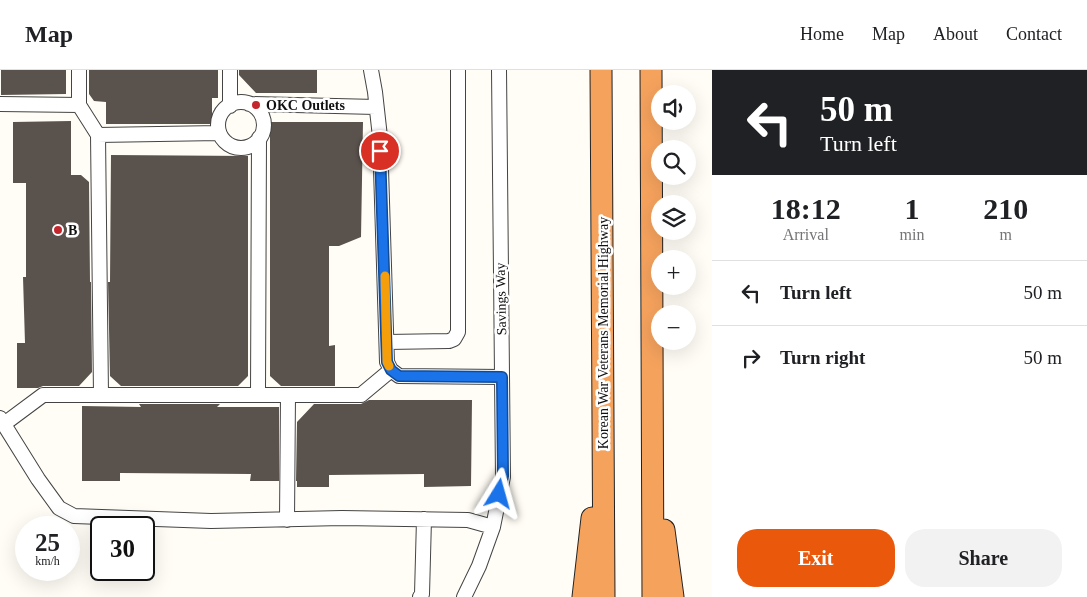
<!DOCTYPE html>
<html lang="en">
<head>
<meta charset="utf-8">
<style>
  :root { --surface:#fff; --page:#f2f2f2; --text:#202124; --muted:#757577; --line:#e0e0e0; --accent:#ea580c }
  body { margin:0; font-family:Georgia,serif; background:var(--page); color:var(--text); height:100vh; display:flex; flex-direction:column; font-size:19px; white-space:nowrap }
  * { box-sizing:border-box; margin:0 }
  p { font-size:16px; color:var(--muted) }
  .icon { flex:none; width:28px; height:28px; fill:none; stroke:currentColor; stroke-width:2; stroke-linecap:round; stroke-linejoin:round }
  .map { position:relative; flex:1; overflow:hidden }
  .panel { display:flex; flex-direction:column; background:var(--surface); width:375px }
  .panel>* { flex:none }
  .banner { background:#202124; color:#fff; overflow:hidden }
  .fabs { position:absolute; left:651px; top:15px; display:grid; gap:10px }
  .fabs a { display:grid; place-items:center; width:45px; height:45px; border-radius:50%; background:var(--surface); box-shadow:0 5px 20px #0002; font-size:25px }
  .speed { position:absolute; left:15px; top:446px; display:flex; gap:10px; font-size:25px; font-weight:700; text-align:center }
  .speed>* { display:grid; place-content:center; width:65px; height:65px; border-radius:50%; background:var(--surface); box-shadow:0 5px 20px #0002; line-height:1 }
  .speed small { font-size:12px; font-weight:400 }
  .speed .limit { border:2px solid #111; border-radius:8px; background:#fff; color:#111 }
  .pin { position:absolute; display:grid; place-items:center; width:42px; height:42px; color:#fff; margin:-21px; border:2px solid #fff; border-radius:50%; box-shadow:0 1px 5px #0007 }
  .me { position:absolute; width:55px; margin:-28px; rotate:8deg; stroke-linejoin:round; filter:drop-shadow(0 0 4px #0008) }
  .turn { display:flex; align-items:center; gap:18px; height:105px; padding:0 25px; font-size:22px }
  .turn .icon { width:65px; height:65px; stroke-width:2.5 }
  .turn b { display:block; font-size:35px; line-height:42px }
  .eta { display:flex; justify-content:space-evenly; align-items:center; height:85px; text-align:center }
  .eta b { font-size:30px; font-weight:800; line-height:35px }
  .action { display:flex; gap:10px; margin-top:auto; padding:10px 25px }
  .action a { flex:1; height:58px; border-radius:20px; background:var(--accent); color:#fff; font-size:20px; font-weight:800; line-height:58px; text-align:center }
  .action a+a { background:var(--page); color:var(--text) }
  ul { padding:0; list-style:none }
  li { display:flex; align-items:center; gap:15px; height:65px; padding:0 25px; border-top:1px solid var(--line) }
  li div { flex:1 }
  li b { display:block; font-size:19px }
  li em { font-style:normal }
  header { display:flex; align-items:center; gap:30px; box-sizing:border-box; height:70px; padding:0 25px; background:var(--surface); border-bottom:1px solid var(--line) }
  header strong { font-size:24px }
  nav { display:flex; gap:28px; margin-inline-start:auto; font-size:18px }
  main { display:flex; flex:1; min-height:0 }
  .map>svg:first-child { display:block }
  .building { fill:#5a524d }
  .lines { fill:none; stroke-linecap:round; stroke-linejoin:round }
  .minor-casing { stroke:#444; stroke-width:16 }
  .highway-casing { stroke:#222; stroke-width:23 }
  .minor { stroke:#fff; stroke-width:14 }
  .highway { stroke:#f5a25d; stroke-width:21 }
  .route-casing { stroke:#114b97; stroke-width:12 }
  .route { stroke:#1a73e8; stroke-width:9 }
  .slow { stroke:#f59e0b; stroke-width:9 }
  .poi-dot { fill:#c4262e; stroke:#fff; stroke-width:2 }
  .labels { text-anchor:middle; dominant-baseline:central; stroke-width:5; stroke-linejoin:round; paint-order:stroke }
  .poi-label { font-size:14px; font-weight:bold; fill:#111; stroke:#fff; text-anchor:start }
  .street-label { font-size:14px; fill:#111; stroke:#fff }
</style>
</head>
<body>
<header>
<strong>Map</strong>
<nav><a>Home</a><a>Map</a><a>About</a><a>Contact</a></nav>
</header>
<main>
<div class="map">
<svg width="712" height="527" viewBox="0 0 712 527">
  <rect width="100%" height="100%" fill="#fffdf5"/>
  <path class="building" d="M1,0H66V24L1,25Z
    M89,0H218V28H212V54H106V32L94,31L89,24Z
    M239,0H317V23H256L239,5Z
    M71,51V105H81L89,112L90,212H91L92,302L79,316H43L38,318H17V273H25L23,207H26V113H13V52Z
    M270,52H363L361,167L339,176H329V276L335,275V316H281L270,306Z
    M111,85L248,86V306L238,316H121L110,306L108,212H110Z
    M369,330H472L471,416L424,417V404L329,405V417H297V411H296L297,352L314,334H361Z
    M139,334H220L217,337H279V411H250L251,404L120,403V411H82V336L141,337Z"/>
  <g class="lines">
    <g class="minor-casing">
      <path id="minor" d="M230,0V36
        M371,0L375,22L380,67L387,292L391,300L399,306L502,307
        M218 55a23 23 0 1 1 46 0a23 23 0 1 1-46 0Z
        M0,34L79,35V0
        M249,34L376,37
        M79,35L98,65
        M387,272L449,271L454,269L458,262V0
        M101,325L98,65L219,63
        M258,325L259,68
        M0,348L38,409L59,438L74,446L211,451L342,448L468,450L493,457
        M4,354L43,325H361L391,300
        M287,450L288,325
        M420,527L422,524L424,449
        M464,527L479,496L493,457L503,407L499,0"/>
    </g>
    <g class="highway-casing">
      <path id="highway" d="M601,0L604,527
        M651,0L653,527
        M664,460L673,527
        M583,527L592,448"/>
    </g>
    <use href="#minor" class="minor"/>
    <use href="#highway" class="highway"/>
  </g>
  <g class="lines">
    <g class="route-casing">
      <path id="route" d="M380,81L387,292L391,300L399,306L502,307L503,406L499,424"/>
    </g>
    <use href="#route" class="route"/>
    <path class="slow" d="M385,206L387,292L389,296"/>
  </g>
  <g class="poi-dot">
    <circle cx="256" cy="35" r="5"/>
    <circle cx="58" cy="160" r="5"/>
  </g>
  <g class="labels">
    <g class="poi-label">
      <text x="266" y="35">OKC Outlets</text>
      <text x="68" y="160">B</text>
    </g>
    <g class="street-label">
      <text transform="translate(501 229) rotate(-91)">Savings Way</text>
      <text transform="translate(603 263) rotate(-90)">Korean War Veterans Memorial Highway</text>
    </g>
  </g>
</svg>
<div class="fabs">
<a><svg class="icon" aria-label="sound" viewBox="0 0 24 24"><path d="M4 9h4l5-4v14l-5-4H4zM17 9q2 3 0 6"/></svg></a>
<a><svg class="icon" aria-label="search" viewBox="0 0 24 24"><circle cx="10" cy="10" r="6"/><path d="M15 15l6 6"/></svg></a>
<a><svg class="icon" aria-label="layers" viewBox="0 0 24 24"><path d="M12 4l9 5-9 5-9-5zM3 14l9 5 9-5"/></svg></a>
<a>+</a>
<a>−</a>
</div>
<div class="speed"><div>25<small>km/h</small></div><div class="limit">30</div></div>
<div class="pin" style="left:380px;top:81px;background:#d93025"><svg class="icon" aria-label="arrive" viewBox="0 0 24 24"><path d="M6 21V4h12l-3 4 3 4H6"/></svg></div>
<svg class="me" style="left:499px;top:424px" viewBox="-20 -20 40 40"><path d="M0-17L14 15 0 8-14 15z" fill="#1a73e8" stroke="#fff" stroke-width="4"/></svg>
</div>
<section class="panel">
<div class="banner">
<div class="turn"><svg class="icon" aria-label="left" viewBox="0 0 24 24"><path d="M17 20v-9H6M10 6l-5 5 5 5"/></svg><div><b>50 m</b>Turn left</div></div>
</div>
<div class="eta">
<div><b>18:12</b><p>Arrival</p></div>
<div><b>1</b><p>min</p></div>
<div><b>210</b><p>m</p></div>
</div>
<ul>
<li><svg class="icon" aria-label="left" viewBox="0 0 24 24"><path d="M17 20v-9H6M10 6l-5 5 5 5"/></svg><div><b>Turn left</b></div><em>50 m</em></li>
<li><svg class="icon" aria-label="right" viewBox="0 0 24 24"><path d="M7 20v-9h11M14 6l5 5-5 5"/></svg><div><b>Turn right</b></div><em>50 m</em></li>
</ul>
<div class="action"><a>Exit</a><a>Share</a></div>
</section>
</main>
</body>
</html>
